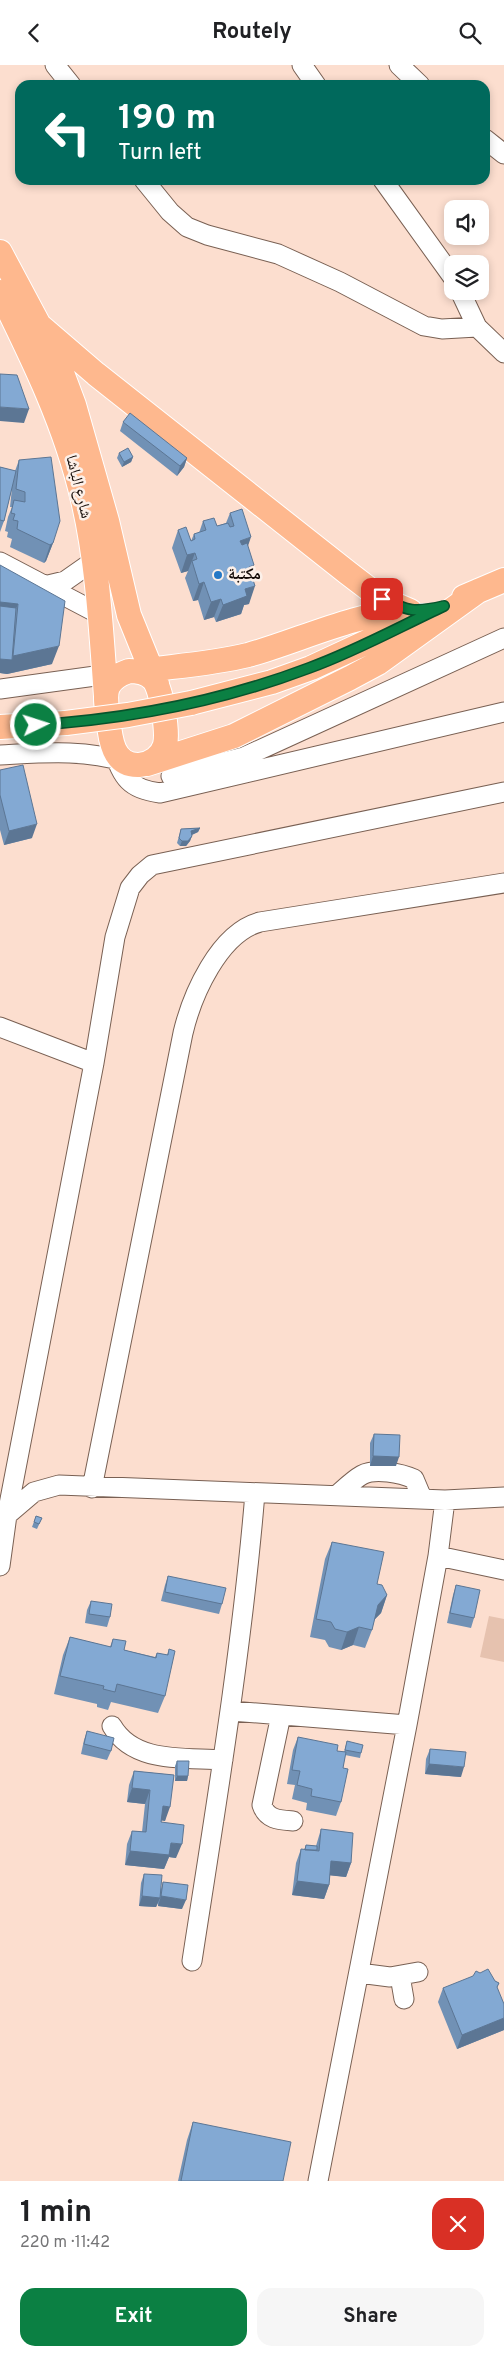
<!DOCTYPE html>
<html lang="en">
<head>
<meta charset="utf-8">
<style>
  :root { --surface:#fff; --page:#f6f6f6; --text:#202124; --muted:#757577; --accent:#0b8043 }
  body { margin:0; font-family:Overpass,"Noto Naskh Arabic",sans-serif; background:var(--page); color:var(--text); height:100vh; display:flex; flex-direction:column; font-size:19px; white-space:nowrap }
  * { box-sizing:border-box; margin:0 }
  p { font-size:16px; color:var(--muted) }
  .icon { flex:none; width:28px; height:28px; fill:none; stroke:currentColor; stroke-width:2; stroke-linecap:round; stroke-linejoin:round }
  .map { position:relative; height:2116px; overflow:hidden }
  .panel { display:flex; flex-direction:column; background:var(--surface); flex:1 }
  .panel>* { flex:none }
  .hud { position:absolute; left:15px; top:15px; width:475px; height:105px; border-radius:15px; box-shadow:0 2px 8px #0003; background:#00695c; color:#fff; overflow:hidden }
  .buttons { position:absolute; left:444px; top:135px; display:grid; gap:10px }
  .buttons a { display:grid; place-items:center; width:45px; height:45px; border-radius:10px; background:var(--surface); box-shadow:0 2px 8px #0003; font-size:25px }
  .pin { position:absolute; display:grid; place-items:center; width:42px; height:42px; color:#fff; margin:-21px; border-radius:10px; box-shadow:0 2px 8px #0006 }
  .me { position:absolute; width:55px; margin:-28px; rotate:86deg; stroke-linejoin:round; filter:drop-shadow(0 0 4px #0008) }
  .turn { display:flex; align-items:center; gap:18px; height:105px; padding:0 20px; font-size:22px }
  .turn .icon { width:65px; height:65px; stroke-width:2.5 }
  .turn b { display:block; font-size:35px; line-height:42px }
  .round { display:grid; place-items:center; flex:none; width:52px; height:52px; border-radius:15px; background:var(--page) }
  .overview { display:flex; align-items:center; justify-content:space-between; height:85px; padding:0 20px }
  h1 { font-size:30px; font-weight:700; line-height:38px }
  .cta { display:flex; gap:10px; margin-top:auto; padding:10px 20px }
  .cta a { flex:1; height:58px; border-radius:15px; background:var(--accent); color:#fff; font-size:20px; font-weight:700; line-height:58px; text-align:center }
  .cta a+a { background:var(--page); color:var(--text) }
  header { display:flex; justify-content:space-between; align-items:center; height:65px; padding:0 20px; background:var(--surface); font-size:22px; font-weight:700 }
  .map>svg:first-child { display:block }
  .green { fill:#e6c2af }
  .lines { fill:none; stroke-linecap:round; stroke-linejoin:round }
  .minor-casing { stroke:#796053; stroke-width:21 }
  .major-casing { stroke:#fff; stroke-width:26 }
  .minor { stroke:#fff; stroke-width:19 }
  .major { stroke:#feb88e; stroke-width:24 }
  .major-bridge-casing { stroke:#fff; stroke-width:26; stroke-linecap:butt }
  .major-bridge { stroke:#feb88e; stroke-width:24 }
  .wall { fill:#7191b5 }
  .shaded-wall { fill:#5c7694 }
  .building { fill:#83a9d3; stroke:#5c7694 }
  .route-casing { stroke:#07532c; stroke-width:12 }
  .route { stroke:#0b8043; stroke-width:9 }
  .poi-dot { fill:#2578c6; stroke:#fcf0e9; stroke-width:2 }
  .labels { text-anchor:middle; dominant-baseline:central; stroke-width:5; stroke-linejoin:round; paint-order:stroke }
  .street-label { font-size:16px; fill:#130a06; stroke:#fcf0e9 }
  .poi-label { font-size:16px; font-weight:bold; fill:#130a06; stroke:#fcf0e9; text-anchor:start }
</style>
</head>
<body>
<header><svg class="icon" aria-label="back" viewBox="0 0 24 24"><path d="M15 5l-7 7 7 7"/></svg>Routely<svg class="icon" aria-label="search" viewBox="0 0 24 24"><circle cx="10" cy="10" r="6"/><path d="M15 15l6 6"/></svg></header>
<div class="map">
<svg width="504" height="2116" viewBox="0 0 504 2116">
  <rect width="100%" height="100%" fill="#fcdecf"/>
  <path class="green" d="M489,1551L504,1554V1597L480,1592Z"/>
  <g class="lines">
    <g class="minor-casing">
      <path id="minor" d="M55,0L71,20
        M302,0L316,20
        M399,0L420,20
        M485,74L504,89
        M144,115L170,147L187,162L207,170L278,189L340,217L424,261L442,264L477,262
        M383,115L452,211
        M460,226L477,262L504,288
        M0,497L99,549
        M44,521L65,516L95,495
        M0,624L117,608
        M113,685C123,713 129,724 160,728L504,647
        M0,690C42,688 84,684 125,697
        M171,711L244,692L504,573
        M0,962L94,998
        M92,1423L183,968C192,930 219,868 260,857L504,818
        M336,1431C344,1424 353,1415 362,1410C375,1403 401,1408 414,1414L422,1433
        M0,1454L7,1450L94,998L115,872L130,823L140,810L152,800L504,727
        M438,1491L504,1505
        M0,1501L7,1450L34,1427L59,1420L445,1435L504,1432
        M231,1646L407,1660
        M281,1650L262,1740C267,1755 280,1755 293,1756
        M112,1661C134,1699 185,1692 223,1695
        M192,1896C216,1740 242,1585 255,1428
        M359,1908L390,1912L418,1907
        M400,1911L404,1934
        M318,2116L407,1660L438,1491L445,1435"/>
    </g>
    <g class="major-casing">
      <path id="major" d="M0,187L56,292L74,340L107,456L129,550L157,619
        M0,227C33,294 66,361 83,435C98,499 101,566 106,631
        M39,260L96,309L348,508L382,534L410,546
        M464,532L504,515
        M129,606C138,606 146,607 153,614C162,623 168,668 165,680C162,691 151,699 139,700C112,701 110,672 108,652C107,642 104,631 108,622C112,613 120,609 129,606Z
        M138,606C175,601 212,599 248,590C299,576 355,548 407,546
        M191,638L272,617L311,603L423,551
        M0,662L66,658
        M147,699L234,671L350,613L378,598L478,526"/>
    </g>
    <use href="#minor" class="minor"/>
    <use href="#major" class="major"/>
    <g class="major-bridge-casing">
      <path id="major-bridge" d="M66,658L128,650L191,638"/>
    </g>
    <use href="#major-bridge" class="major-bridge"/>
  </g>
  <path class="wall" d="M123,357L187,393L184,402L177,411L120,366Z
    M119,388L133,392L131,397L122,402L117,393Z
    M19,395L53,478L46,496L44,498L10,482L12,474L7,472L8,467L5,466L8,452L12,442H10L12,423L4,456L0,467V402L15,406Z
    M230,448L248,482L251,509L249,539L244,540L241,549L216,557L214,552L204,555L198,535L193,536L185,513L188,506L181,508L172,483L178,465L191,476L194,469L199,468L203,456L217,461L226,458Z
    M0,500L52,599L7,609L0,608Z
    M0,705L32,773L4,780L0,765Z
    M200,763L198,767L192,770L190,776L186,781H180L177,778L181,764Z
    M374,1369L396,1401H370V1378Z
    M36,1451L42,1453L37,1464L32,1462Z
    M332,1477L377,1519L387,1530L381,1548L374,1555L372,1565L365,1583L353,1580L341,1585L329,1582L325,1575L310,1572L325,1494Z
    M168,1511L222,1539L219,1549L161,1536L165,1520Z
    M456,1520L474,1553L471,1563L447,1558L453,1530Z
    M91,1536L110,1552L107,1562L85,1558L87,1545Z
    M70,1572L110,1582L113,1574L124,1585L155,1592L157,1588L167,1590L169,1584L165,1631L158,1648L111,1637L108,1645L97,1642V1639L54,1629L63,1590Z
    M87,1666L111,1686L107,1695L81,1689L84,1675Z
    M298,1672L337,1686L344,1687L347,1676L361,1688L360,1693L345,1690L343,1703L341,1737L336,1751L306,1745L307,1738L292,1734L295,1720L287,1719L293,1685Z
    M430,1684L461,1712L425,1709L426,1694Z
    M177,1696L188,1711L187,1716H175V1701Z
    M134,1706L174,1710L165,1756L162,1755L161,1757L176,1793L169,1792L164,1804L125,1800L127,1779L132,1766L142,1767L145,1739L127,1737L129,1720Z
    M321,1764L351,1798L346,1812L330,1810L329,1820L324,1834L292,1830L296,1798L301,1784L304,1785L306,1780L316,1781Z
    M144,1809L161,1824L163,1817L182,1844L158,1841V1838L156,1842L139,1841L141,1818Z
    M495,1916L499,1918L497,1923L504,1965L457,1984L438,1937L443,1923Z
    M193,2057L283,2116H178L187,2075Z"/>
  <path class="shaded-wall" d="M0,342L29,344L24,358L0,356Z
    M133,392L131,397L122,402L124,397Z
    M187,393L184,402L177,411L180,401Z
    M251,472L245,490L240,476Z
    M53,478L46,496L44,498L50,480Z
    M195,488L188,506L181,508L187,490Z
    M254,500L248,518L249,502Z
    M204,517L198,535L193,536L199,519Z
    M255,521L249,539L244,540L241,549L216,557L223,540L245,524Z
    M221,534L214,552L204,555L211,537Z
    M0,537L18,539L11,557L0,556Z
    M59,581L52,599L7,609L0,608V594L12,595L13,591Z
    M37,759L32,773L4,780L9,766Z
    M200,763L198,767L189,771L191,766Z
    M192,771L190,776L186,781H180L182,776Z
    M373,1391L399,1392L396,1401H370Z
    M387,1530L381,1548L371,1558L378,1540Z
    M359,1562L353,1580L341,1585L347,1567Z
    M429,1699L464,1702L461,1712L425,1709Z
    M177,1711H188L187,1716H175Z
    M132,1723L150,1725L145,1739L127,1737Z
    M163,1741L170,1742L165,1756L158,1755Z
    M171,1778L182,1779L176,1793L169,1792L164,1804L125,1800L130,1786Z
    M331,1796L351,1798L346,1812L326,1810Z
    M297,1816L329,1820L324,1834L292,1830Z
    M142,1831L160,1833L156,1842L139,1841Z
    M161,1831L186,1835L182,1844L158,1841Z
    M504,1953V1965L457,1984L462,1970Z"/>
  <path class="building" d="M0,309L17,310L29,344L0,342Z
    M130,348L187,393L180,401L123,357Z
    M128,383L133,392L124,397L119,388Z
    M51,392L60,456L53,478L50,480L17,464L18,456L13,455L15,449L11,448L14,435L25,437V427L16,424L19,395Z
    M0,402L16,406L4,456L0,455Z
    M242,444L251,472L240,476L242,480L247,478L254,500L249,502L255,521L245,524L247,531L223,540L221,534L211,537L204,517L199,519L192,496L197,494L195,488L187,490L178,465L186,462L191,476L195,474L194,469L206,465L203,456L214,453L217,461L228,458L230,462L234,461L230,448Z
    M0,500L65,536L59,581L13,591L18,539L0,537Z
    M0,541L16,543L12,595L0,594Z
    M23,700L37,759L9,766L0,730V705Z
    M200,763L191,766L192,771L188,776H182L179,773L181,764Z
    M374,1369L400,1370L399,1392L373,1391Z
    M36,1451L42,1453L39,1459L34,1457Z
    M332,1477L384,1487L377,1519L382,1520L387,1530L378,1540L372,1565L359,1562L347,1567L335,1564L331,1557L316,1554Z
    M168,1511L226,1523L222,1539L165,1527Z
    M456,1520L480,1525L474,1553L450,1548Z
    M91,1536L112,1539L110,1552L89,1549Z
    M70,1572L111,1582L113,1574L126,1576L124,1585L156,1593L157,1588L168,1590L169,1584L175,1586L165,1631L117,1619L115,1627L103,1624L104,1621L60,1611Z
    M87,1666L114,1673L111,1686L84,1679Z
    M298,1672L338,1680L337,1686L346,1687L343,1703L348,1704L341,1737L311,1731L312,1724L297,1720L300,1706L292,1705Z
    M347,1676L363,1680L361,1688L345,1685Z
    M430,1684L466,1687L464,1702L429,1699Z
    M177,1696H189L188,1711H177Z
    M134,1706L174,1710L170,1742L163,1741L161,1757L184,1760L182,1779L171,1778L169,1790L130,1786L132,1766L146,1767L150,1725L132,1723Z
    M321,1764L353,1768L351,1798L331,1796L329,1820L297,1816L301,1784L319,1786Z
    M306,1780L317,1781V1785H305Z
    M144,1809L162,1810L160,1833L142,1831Z
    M163,1817L188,1820L186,1835L161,1831Z
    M488,1904L495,1916L499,1918L497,1922L504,1939V1953L462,1970L443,1923L473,1911L476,1906L480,1908Z
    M193,2057L291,2077L283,2116H181Z"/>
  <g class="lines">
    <g class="route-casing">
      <path id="route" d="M36,660C129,654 222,636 309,603C356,586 399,562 444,541C414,548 409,546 382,534"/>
    </g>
    <use href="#route" class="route"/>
  </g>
  <circle class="poi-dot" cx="218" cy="510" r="5"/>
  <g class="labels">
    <g class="street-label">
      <text transform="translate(78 422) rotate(76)">شارع الباشا</text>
    </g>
    <g class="poi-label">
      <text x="228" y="510">مكتبة</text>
    </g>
  </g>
</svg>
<div class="buttons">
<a><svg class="icon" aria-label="sound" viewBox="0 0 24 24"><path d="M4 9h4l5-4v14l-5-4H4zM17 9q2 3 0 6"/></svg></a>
<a><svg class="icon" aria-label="layers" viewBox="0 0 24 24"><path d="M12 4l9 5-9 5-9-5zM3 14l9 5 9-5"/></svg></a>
</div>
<div class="pin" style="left:382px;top:534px;background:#d93025"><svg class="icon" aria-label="arrive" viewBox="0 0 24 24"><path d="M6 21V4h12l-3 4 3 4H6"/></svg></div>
<svg class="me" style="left:36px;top:660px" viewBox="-20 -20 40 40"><circle r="17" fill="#0b8043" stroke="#fff" stroke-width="3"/><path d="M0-11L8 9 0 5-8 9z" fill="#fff"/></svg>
<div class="hud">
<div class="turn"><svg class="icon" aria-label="left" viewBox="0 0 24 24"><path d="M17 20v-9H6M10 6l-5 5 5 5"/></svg><div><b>190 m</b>Turn left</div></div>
</div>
</div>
<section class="panel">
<div class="overview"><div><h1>1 min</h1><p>220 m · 11:42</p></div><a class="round" style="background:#d93025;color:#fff"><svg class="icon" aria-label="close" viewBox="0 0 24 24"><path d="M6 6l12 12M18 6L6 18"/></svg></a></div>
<div class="cta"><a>Exit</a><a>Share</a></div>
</section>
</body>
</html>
